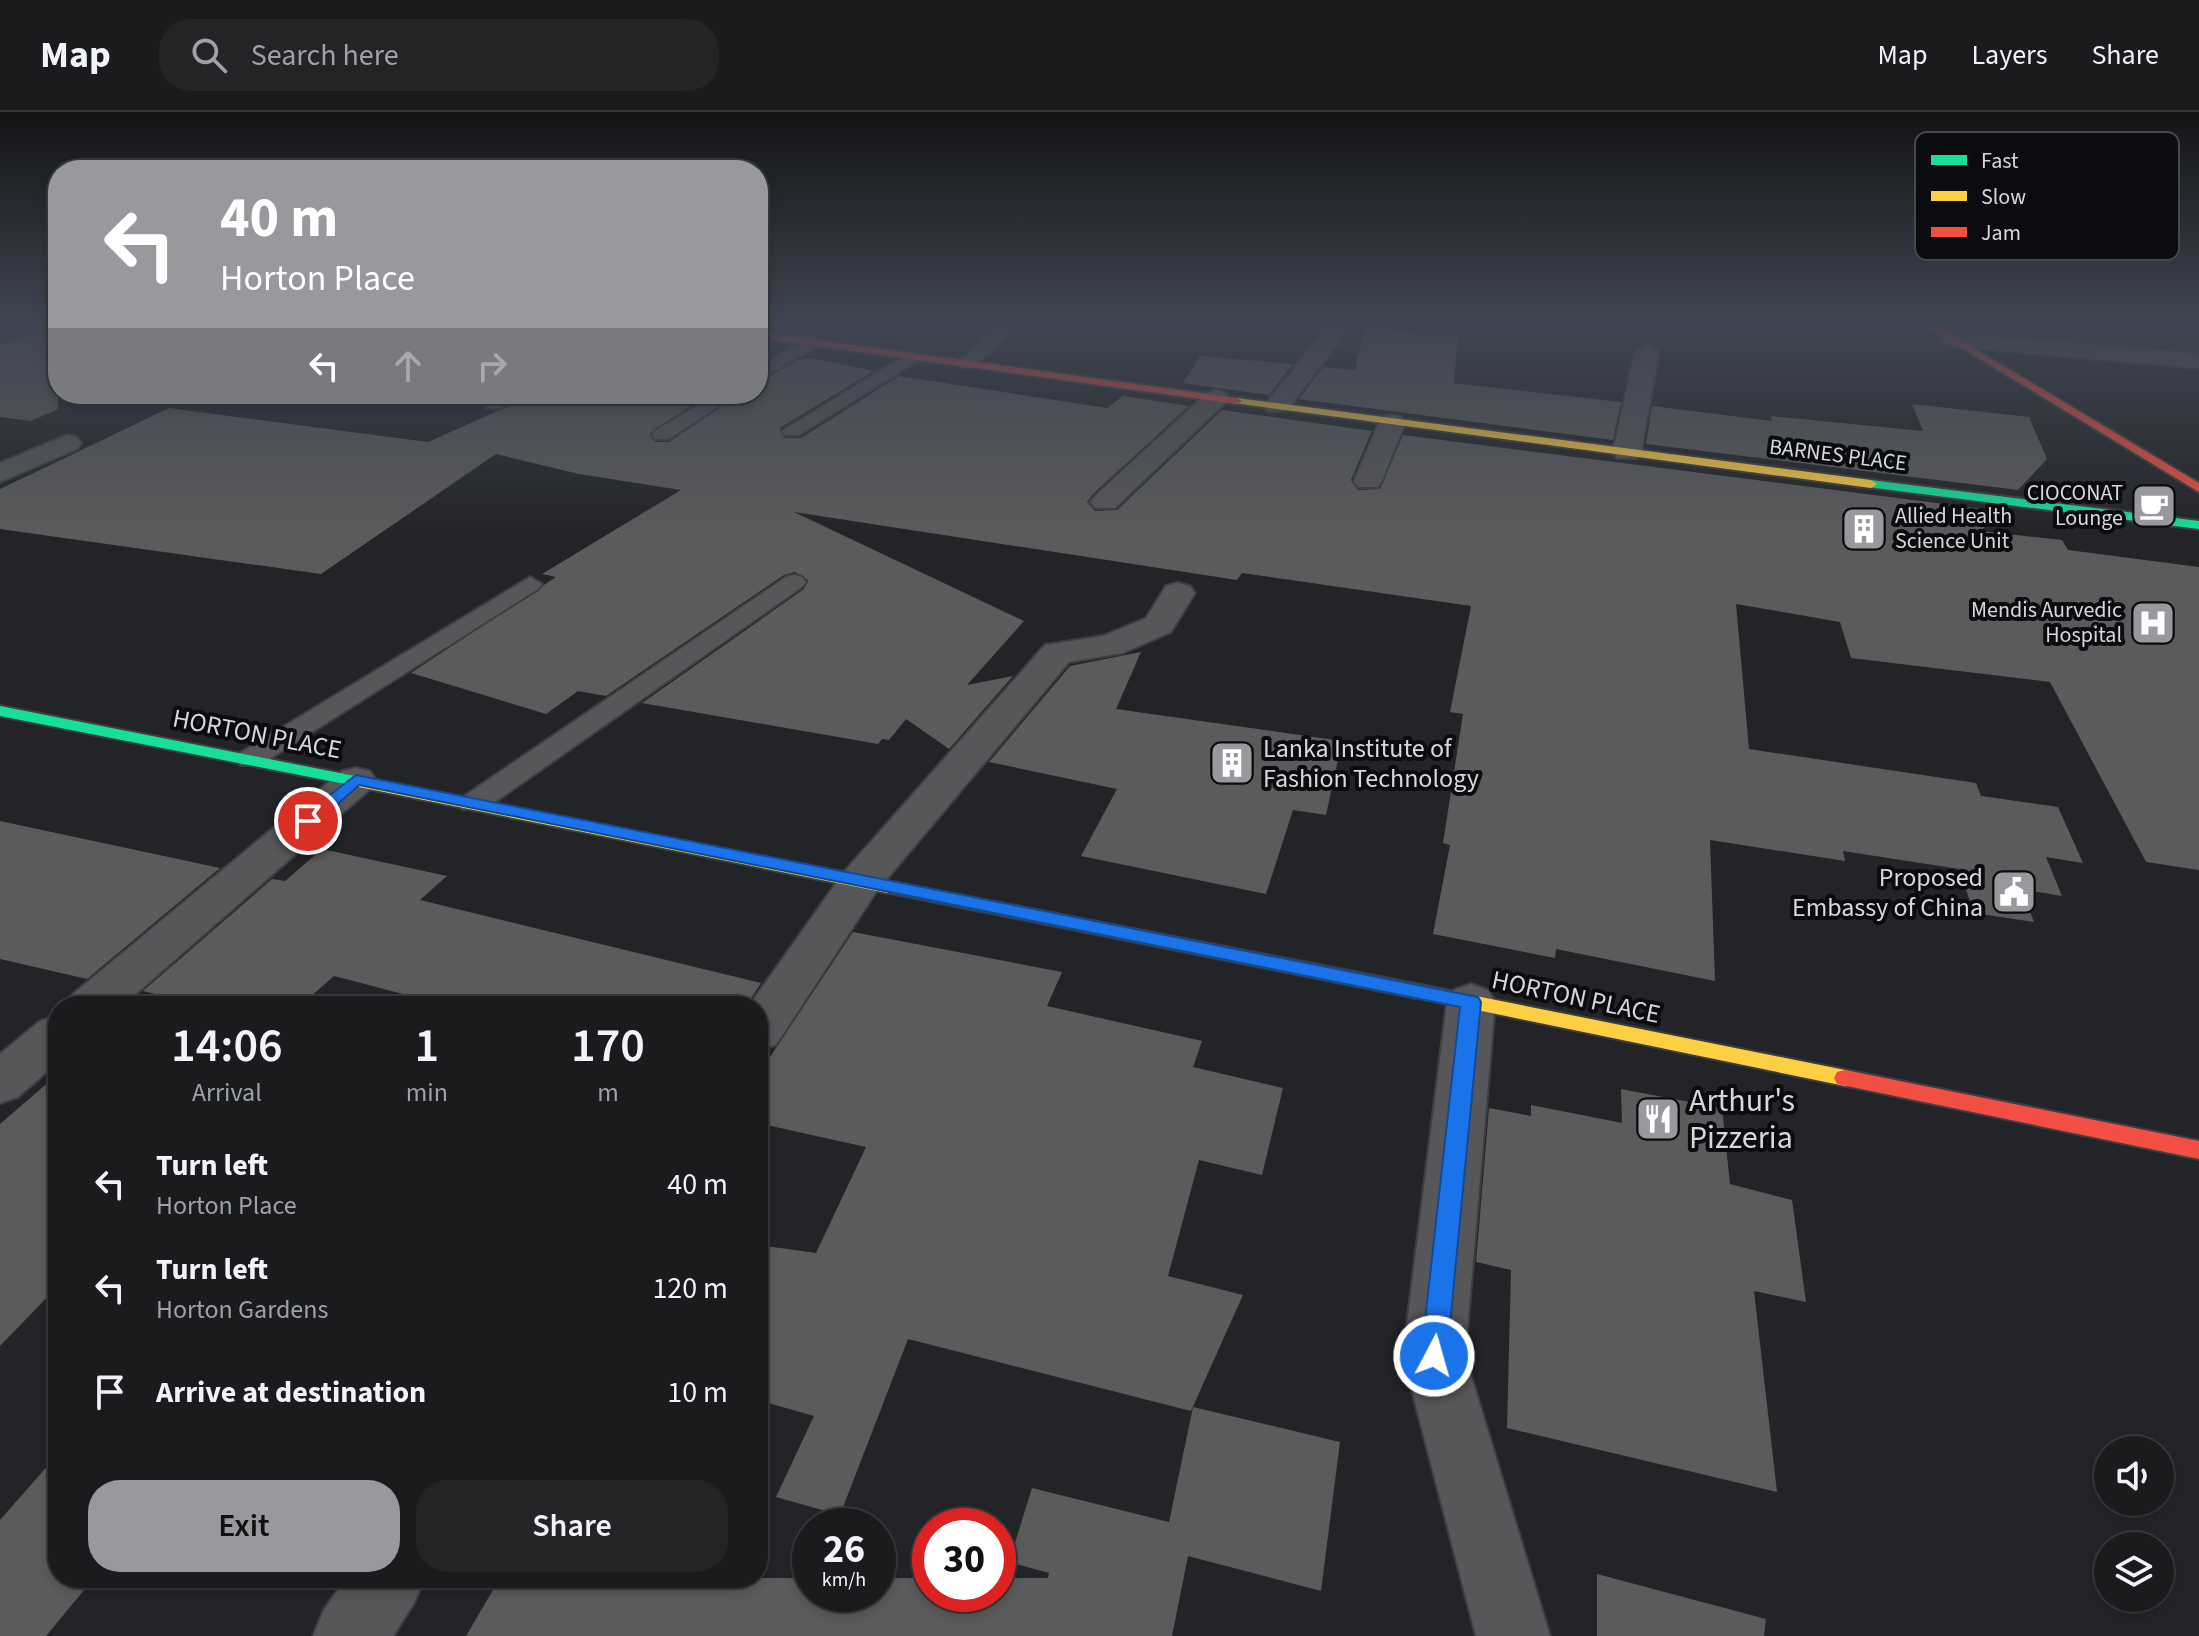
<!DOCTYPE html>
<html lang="en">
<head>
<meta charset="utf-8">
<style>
  :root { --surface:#1a1b1d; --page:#232426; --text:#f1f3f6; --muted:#9fa1a4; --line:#38393b; --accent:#98999d }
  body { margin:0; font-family:"Source Sans 3",sans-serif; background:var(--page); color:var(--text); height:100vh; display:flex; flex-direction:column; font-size:30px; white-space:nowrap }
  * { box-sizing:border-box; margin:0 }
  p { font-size:26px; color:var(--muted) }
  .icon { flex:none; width:44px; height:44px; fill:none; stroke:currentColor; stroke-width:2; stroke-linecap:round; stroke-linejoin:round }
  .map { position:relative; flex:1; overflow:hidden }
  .sheet { position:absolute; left:48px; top:884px; width:720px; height:592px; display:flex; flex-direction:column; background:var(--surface); border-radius:32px; box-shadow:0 4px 12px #0003,0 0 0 2px var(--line) }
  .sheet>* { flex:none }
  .banner { position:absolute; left:48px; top:48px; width:720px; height:244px; border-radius:32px; box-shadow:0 4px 12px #0003,0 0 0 2px var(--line); background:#98999d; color:#fff; overflow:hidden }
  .buttons { position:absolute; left:2094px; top:1324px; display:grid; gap:16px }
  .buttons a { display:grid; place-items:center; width:80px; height:80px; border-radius:50%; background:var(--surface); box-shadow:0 4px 12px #0003,0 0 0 2px var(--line); font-size:40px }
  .speed { position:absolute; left:792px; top:1396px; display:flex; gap:16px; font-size:40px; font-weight:700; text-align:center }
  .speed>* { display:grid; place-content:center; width:104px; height:104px; border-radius:50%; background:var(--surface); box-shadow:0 4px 12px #0003,0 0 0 2px var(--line); line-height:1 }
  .speed small { font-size:20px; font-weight:400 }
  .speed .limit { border:12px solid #d22; background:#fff; color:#111 }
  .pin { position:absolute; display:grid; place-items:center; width:68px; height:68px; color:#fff; margin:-34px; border:4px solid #fff; border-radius:50%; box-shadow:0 2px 8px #0007 }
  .me { position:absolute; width:88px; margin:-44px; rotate:6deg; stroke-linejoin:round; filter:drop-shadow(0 0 6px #0008) }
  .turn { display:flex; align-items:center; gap:28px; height:168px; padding:0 40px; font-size:36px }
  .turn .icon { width:104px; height:104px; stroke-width:2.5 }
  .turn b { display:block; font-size:56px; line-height:68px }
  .lanes { display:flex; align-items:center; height:76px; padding:0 40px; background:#0003; justify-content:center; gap:40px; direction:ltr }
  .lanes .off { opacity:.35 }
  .eta { display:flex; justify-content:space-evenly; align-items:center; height:136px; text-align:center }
  .eta b { font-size:48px; font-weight:600; line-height:56px }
  .action { display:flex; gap:16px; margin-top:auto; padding:16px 40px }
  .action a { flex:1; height:92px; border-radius:32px; background:var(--accent); color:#111; font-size:32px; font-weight:600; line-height:92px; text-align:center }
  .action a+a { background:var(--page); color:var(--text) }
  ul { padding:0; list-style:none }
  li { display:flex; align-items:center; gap:24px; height:104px; padding:0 40px }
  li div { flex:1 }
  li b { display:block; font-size:30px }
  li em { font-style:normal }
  header { display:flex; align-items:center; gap:48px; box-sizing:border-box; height:112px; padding:0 40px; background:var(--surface); border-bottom:2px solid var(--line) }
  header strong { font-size:38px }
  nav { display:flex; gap:44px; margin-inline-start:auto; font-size:28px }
  .search { width:560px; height:72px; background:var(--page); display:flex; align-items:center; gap:20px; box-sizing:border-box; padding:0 28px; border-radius:32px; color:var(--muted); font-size:30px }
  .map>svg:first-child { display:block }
  .building { fill:#5b5b5b }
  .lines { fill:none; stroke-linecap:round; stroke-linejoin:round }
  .lane-casing { stroke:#3d3e41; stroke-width:4 }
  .street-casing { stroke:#3d3e41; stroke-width:4 }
  .fast-casing { stroke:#3d3e41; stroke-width:4 }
  .slow-casing { stroke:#3d3e41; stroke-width:4 }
  .jam-casing { stroke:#3d3e41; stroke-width:4 }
  .lane { fill:#57575a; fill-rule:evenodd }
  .street { fill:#57575a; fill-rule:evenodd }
  .fast { fill:#16e098; fill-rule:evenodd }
  .slow { fill:#ffcf43; fill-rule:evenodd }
  .jam { fill:#f24e42; fill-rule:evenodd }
  .route { fill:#1a73e8; stroke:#114b97; stroke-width:2 }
  .labels { text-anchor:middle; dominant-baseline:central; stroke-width:8; stroke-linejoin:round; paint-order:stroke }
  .far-street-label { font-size:22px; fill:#d7d8dc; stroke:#0b0c0f }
  .far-poi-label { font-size:22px; fill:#d7d8dc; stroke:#0b0c0f; text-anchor:end }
  .street-label { font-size:26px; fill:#d7d8dc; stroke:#0b0c0f }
  .poi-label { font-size:26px; fill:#d7d8dc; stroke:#0b0c0f; text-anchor:start }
  .near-poi-label { font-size:32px; fill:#d7d8dc; stroke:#0b0c0f; text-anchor:start }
  .key { fill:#0b0c0f; stroke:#48494c; stroke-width:2 }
  .key-label { font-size:22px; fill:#d7d8dc }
</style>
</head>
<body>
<header>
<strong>Map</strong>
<div class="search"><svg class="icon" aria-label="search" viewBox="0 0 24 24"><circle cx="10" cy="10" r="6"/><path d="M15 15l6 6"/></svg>Search here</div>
<nav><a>Map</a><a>Layers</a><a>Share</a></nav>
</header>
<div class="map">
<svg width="2199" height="1524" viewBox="0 0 2199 1524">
  <rect width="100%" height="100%" fill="#232427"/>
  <path class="building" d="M58,215V297L31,309L0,305V233Z
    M1365,217L1458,224L1454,271L1621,290L1613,328L1299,287L1323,255L1355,258Z
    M1200,244L1293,252L1269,283L1183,271Z
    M812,246L874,259L780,316L785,326H801L899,264L1107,296L1123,284L1189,294L1093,382L1087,390L1095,399L1117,398L1222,298L1372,319L1351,368L1358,378L1380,377L1403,323L1999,399L1981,419L2062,428L2068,438L2199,455V758L2146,750L2050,570L1851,546L1840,510L1736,492L1749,637L1976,671L1981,684L2058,695L2083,751L2046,745L2062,784L2021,777L2034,810L1974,801L1959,757L1843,739L1845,749L1710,728L1715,869L1556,837L1555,846L1433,822L1450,733L1443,731L1463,602L1450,600L1471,494L1242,461L1237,468L794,400L1024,509L967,573L1013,564L949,637L906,607L889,628L882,627L878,632L642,591L804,477L808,468L795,460L784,463L606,584L578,579L546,602L411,561L556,465L542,462L681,378L579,362L496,342L321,462L0,417V377L169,296L428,330L536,282H709L650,321L655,330H669L740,282H758V271L798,248Z
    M1912,292L2029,305L2047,347L2018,378L1646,332L1652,294L1772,309L1771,304L1923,319Z
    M1141,540L1116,597L1342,629L1326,703L1293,698L1266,782L1081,744L1117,677L989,650L1070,554Z
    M0,709L220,756L87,867L0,847Z
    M322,737L447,764L420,788L761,871L746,894H449L334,864L300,894H141L155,882L143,879L272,767L285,769Z
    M853,820L1062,860L1047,894L1202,929L1193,955L1283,976L1262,1063L1199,1048L1168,1164L1243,1183L1191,1299L908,1227L840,1403L776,1385L814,1304L758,1288V1133L816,1141L866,1035L758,1011V963Z
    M58,962V1174L0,1234V1012Z
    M1621,977L1722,996L1730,1072L1792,1088L1806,1190L1754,1179L1777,1380L1507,1316L1511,1158L1476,1150L1489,996L1531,1004V993L1622,1011Z
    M1193,1295L1340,1330L1321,1479L1188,1444L1172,1524H466L500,1466H810V1482H878V1466H930V1482H998V1466H1048L1049,1461L1009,1450L1032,1376L1169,1410Z
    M58,1342V1466H94L46,1524H0V1408Z
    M1597,1462L1766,1507L1764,1524H1597Z"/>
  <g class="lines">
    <g class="lane-casing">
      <path id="lane" d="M1006,210H1024L972,256H960V248Z
        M812,225L821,230L818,234L758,268V255Z
        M911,240L920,245L917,249L799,323H785L782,319Z
        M498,282H521L500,296H486V288Z
        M715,282H737L669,327H655L652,323L655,319Z
        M794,463L802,465L806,470L802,475L485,697H463L459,691L463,685L786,465Z
        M530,465L542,472L538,477L260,653H240L236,647L240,641Z"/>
    </g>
    <g class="street-casing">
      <path id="street" d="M1331,210H1354L1286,299H1268L1264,294L1268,289Z
        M1955,222L2199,242V256L1947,234L1943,229L1947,224Z
        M1647,233L1659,240L1641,340L1637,346H1617L1613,340L1635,240Z
        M1216,278L1225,281L1229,286L1225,291L1115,396H1095L1090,390L1095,384L1207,281Z
        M1392,303L1401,305L1405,311L1382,369L1378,375H1358L1354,369L1379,311L1383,305Z
        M67,323L77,325L81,331L77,337L0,370V351Z
        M1178,471L1190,474L1195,481L1171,520L1123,541L1069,550L876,780L776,933L758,938V894H749L844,760L1045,533L1103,524L1146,506L1166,474Z
        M356,656L370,659L376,668L370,677L122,894H65L73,882L342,659Z
        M1471,872L1488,878L1495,890L1465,1244L1550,1524H1476L1403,1244L1447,890L1454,878Z
        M58,904V950L18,985L0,991V942L40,909Z
        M346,1466H425L414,1491L393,1524H313L324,1498Z"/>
    </g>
    <g class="fast-casing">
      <path id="fast" d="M1871,368L2199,409V417L1867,375L1865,372Z
        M0,594L365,666L373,671L365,676L0,604Z"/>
    </g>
    <g class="slow-casing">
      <path id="slow" d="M1237,286L1871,368L1877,372L1871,376L1233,291V287Z
        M365,666L887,769L896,775L887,781L359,675L357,671Z
        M1416,872L1845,958L1853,960L1856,966L1853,972L1845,974L1409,884L1406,879L1409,874Z"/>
    </g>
    <g class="jam-casing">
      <path id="jam" d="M1919,210H1930L2199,371V380Z
        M758,220L1237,286L1242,289L1237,292L758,226Z
        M887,769L1416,872L1423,874L1426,879L1423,884L1416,886L881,779L878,775L881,771Z
        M1845,958L2199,1029V1047L1837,972L1834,966L1837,960Z"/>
    </g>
    <use href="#lane" class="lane"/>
    <use href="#street" class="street"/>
    <use href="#fast" class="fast"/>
    <use href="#slow" class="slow"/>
    <use href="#jam" class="jam"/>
  </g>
  <linearGradient id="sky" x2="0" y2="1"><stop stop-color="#131415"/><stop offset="0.5" stop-color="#3f4552"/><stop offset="1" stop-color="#3f4552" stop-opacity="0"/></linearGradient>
  <rect width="2199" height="424" fill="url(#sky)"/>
  <path class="route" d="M356,663L1478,885L1481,890L1447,1244L1444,1253L1434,1256L1425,1253L1421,1244L1460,895L359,673L314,713H301V705Z"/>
  <defs>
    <g id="cafe-square" transform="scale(2.3)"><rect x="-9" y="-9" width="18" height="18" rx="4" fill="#98999d" stroke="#0b0c0f"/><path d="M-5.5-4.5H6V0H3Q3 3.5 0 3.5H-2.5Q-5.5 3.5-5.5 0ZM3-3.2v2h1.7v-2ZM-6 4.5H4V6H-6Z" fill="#fff"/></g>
    <g id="building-square" transform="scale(2.3)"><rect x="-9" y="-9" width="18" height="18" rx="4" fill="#98999d" stroke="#0b0c0f"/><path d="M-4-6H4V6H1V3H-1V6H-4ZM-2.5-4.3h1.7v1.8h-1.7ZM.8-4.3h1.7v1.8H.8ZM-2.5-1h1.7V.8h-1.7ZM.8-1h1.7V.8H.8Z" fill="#fff"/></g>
    <g id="hospital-square" transform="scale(2.3)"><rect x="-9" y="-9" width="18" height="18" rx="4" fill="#98999d" stroke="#0b0c0f"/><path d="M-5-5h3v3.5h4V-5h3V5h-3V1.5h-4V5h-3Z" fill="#fff"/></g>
    <g id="civic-square" transform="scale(2.3)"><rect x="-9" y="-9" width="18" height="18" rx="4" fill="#98999d" stroke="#0b0c0f"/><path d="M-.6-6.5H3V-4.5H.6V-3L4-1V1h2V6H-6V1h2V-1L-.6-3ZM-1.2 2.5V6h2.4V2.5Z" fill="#fff"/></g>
    <g id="restaurant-square" transform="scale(2.3)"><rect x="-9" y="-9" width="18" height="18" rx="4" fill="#98999d" stroke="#0b0c0f"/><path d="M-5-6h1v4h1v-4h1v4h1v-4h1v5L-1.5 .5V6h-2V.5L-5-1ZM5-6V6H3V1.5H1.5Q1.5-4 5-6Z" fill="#fff"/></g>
  </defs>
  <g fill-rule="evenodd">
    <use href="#cafe-square" x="2154" y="394"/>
    <use href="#building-square" x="1864" y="417"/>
    <use href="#hospital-square" x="2153" y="511"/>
    <use href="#building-square" x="1232" y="651"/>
    <use href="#civic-square" x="2014" y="780"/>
    <use href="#restaurant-square" x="1658" y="1007"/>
  </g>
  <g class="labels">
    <g class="far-street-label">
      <text transform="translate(1838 343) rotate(7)">BARNES PLACE</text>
    </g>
    <g class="far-poi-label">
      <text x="2123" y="381">CIOCONAT<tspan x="2123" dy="25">Lounge</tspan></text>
      <text x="1895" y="404" text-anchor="start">Allied Health<tspan x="1895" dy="25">Science Unit</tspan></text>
      <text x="2122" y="498">Mendis Aurvedic<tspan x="2122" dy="25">Hospital</tspan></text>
    </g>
    <g class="street-label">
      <text transform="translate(257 622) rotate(11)">HORTON PLACE</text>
      <text transform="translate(1576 885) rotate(12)">HORTON PLACE</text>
    </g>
    <g class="poi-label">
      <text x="1263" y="636">Lanka Institute of<tspan x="1263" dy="30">Fashion Technology</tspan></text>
      <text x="1983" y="765" text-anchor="end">Proposed<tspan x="1983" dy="30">Embassy of China</tspan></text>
    </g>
    <g class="near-poi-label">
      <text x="1689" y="989">Arthur's<tspan x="1689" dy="37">Pizzeria</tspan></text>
    </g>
  </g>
  <rect x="1915" y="20" width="264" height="128" rx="12" class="key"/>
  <rect x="1931" y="43" width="36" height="10" fill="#16e098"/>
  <rect x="1931" y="79" width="36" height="10" fill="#ffcf43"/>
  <rect x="1931" y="115" width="36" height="10" fill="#f24e42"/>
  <g class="key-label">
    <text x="1981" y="56">Fast</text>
    <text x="1981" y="92">Slow</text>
    <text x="1981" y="128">Jam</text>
  </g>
</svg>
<div class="buttons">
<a><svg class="icon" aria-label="sound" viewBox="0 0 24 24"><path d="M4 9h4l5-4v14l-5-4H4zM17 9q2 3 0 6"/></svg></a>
<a><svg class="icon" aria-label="layers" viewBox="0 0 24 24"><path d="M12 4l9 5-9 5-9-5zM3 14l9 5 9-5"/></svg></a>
</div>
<div class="speed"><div>26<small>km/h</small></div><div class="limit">30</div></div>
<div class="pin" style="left:308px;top:709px;background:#d93025"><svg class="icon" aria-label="arrive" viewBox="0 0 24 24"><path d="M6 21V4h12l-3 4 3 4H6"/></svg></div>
<svg class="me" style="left:1434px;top:1244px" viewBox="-20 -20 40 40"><circle r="17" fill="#1a73e8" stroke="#fff" stroke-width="3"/><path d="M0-11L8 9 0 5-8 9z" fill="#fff"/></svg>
<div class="banner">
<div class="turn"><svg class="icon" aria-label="left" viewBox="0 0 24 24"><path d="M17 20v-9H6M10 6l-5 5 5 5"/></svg><div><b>40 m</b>Horton Place</div></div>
<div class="lanes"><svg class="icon" aria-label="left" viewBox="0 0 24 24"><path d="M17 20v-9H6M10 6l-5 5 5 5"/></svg><svg class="icon off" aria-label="ahead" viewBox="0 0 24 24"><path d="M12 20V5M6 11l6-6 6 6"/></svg><svg class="icon off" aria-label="right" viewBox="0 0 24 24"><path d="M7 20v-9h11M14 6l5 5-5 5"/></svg></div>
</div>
<section class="sheet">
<div class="eta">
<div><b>14:06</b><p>Arrival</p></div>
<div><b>1</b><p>min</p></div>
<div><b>170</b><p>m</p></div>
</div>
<ul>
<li><svg class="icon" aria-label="left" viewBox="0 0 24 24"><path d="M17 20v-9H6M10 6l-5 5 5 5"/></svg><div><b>Turn left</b><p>Horton Place</p></div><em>40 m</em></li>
<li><svg class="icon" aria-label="left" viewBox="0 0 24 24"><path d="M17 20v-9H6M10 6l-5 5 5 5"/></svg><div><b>Turn left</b><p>Horton Gardens</p></div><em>120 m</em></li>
<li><svg class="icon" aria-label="arrive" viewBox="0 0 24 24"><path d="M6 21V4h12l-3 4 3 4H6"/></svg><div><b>Arrive at destination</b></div><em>10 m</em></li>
</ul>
<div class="action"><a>Exit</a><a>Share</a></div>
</section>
</div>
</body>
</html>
